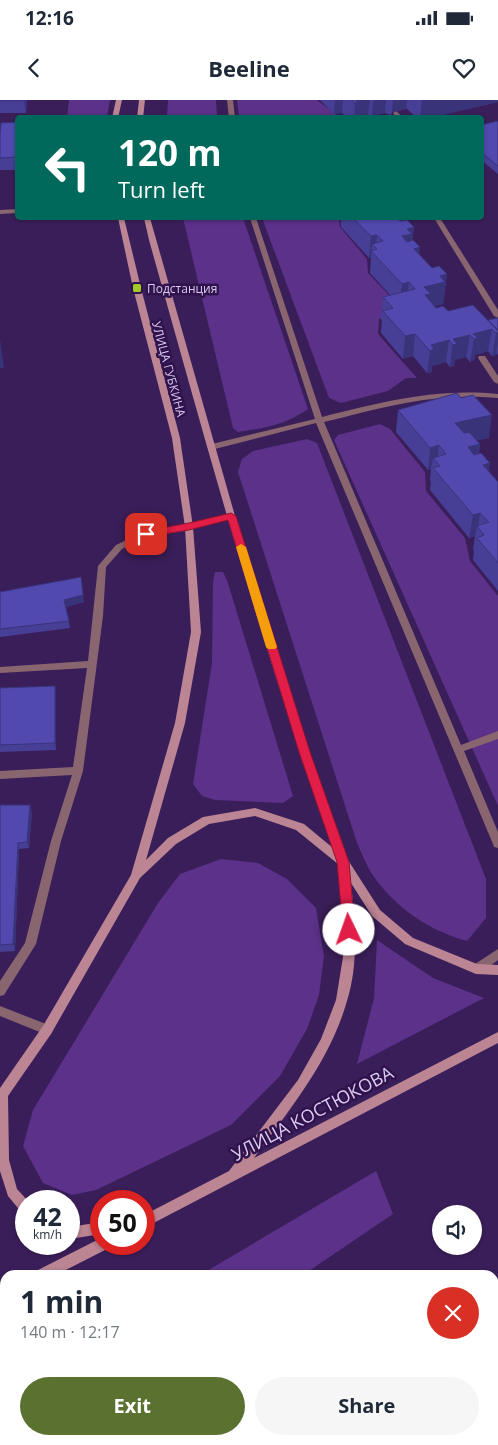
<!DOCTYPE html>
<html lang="en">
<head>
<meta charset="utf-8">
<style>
  :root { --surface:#fff; --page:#f6f6f7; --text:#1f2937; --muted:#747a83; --accent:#5a712f }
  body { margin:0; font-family:"Open Sans",sans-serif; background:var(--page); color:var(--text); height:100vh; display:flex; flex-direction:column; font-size:19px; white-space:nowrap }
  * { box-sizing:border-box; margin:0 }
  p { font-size:16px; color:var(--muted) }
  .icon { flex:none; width:28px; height:28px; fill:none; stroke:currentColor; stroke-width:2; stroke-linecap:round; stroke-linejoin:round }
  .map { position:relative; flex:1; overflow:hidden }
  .panel { position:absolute; left:0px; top:1170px; width:499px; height:175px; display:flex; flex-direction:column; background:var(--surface); border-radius:15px 15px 0 0; box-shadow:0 1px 4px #0004 }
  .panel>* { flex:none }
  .guide { position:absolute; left:15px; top:15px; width:469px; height:105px; border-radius:5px; box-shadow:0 1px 4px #0004; background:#00695c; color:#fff; overflow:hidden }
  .fabs { position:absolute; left:432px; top:1105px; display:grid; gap:10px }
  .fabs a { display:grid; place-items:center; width:50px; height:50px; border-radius:50%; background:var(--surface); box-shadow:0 1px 4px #0004; font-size:25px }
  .speed { position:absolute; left:15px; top:1090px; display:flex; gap:10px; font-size:25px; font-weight:700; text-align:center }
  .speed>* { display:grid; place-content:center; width:65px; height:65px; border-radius:50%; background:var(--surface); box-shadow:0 1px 4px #0004; line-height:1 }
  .speed small { font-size:12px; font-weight:400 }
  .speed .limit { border:8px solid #d22; background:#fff; color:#111 }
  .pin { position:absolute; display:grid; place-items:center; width:42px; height:42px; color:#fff; margin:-21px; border-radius:10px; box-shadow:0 2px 8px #0006 }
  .me { position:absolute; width:55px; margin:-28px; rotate:357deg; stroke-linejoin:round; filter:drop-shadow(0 0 4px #0008) }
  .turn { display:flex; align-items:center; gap:18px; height:105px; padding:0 20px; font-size:22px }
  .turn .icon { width:65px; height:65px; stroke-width:2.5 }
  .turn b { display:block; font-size:35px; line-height:42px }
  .round { display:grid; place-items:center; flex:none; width:52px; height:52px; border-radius:26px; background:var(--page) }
  .head { display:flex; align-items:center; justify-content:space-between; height:85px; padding:0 20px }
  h1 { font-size:30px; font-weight:700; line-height:38px }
  .button { display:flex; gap:10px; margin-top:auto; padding:10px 20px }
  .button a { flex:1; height:58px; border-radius:30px; background:var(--accent); color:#fff; font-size:20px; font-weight:700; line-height:58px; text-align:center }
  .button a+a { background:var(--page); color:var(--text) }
  .status { display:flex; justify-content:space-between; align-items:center; height:35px; padding:0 25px; background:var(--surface); direction:ltr }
  .status svg { height:14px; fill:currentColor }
  header { display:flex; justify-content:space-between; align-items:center; height:65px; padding:0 20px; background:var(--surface); font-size:22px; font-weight:700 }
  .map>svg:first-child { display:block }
  .green { fill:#5b3189 }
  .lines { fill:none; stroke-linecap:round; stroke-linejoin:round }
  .lane { fill:#89666f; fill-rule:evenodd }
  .secondary { fill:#bc8593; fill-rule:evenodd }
  .wall { fill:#473f96 }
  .shaded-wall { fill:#39337a }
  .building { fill:#5249af; stroke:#39337a }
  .route { fill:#e11d48; stroke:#92132f }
  .slow { fill:#f59e0b }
  .poi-dot { fill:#a3c926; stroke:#30134d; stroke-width:2 }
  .labels { text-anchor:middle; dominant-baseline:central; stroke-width:5; stroke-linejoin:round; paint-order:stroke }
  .far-poi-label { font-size:12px; fill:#daccf1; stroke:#30134d; text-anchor:start }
  .far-street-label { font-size:12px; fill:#daccf1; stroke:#30134d }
  .near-street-label { font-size:18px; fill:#daccf1; stroke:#30134d }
</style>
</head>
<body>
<div class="status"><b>12:16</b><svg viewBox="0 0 49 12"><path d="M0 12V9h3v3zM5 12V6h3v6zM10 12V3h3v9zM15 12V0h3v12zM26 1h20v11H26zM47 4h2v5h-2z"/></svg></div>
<header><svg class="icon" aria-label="back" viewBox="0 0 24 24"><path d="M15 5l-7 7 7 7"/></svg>Beeline<svg class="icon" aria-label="heart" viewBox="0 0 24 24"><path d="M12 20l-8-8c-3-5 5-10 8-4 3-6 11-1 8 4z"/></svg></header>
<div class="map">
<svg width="498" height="1345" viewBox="0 0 498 1345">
  <rect width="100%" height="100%" fill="#3a1e59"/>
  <path class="green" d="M69,0H110L107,17H67Z
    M168,0H216L217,17H167Z
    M237,0H317L339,17H239Z
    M183,118H243L308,309C286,325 264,328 238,332L233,328Z
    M262,118H339L340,127L367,159L368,173L405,212L379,219L378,234L417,278H406L388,291L341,303L329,298Z
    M380,324L390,329L425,372L426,391L465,438L470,461L498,496V706L334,340L338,335Z
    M307,339L317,343L486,779V818L467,841C430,831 397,809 374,777C367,767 362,754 357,743L238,372L242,359L253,351Z
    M215,472H223L227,480L293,696L283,703L215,700L202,696L193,684L212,563L213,482Z
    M221,759L258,763L287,779L316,808L324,856L319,895L307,929L280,976L231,1025L96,1090L72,1095L43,1083L23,1046L33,1010L158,803L180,774Z
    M377,840L433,878L484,898L357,964L374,898Z
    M376,1071L393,1114L303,1175H200Z
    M5,1290V1340H60L52,1345H0V1293Z"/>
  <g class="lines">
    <path class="lane" d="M227,0H233L235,18H229Z
      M396,11L404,18H397L393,13Z
      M18,109V113L0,114V110Z
      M250,118H256L322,317C383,302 434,288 498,294V298C434,292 385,307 324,322L461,645L498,631V639L464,651L498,732V748L494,747L493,744L316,323L211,350L207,347L208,345L315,319Z
      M434,118H440L498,210V218L494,216Z
      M479,256H485L498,276V284L494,282L478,258Z
      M231,413L235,416L234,418L189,430L148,437L122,449L106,467L103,516L83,671L61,741L36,844L4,895L0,896V881L25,843L51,741L72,675L0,679V671L73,667L87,568L0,573V567L88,561L98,466L116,445L143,432L189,424Z
      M498,849V860C491,865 481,875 472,872L470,869L472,866Z
      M0,906L51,926L53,930L51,934L47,935L0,916Z"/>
    <path class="secondary" d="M116,0H122L118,18H112Z
      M139,0H145L143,18H137Z
      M118,118H124L141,188L180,338L193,427L201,532L185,623L146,760L168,738L203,717L255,708L304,724L333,748C262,548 206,344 149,140L144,118H150L235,416L309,652L348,760L380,810L413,838L477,864L498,865V875L476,874L405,844L372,816L351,783C355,821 359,863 347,901C330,961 290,1009 254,1058L498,932V943L144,1128V1115L229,1071L298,980L321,939L336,900L343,857L344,817L338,764L296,730L255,716L209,724L176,744L140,778L51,934L8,996L9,1060L17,1089L28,1101H26V1115L22,1113L8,1096L0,1071V988L43,926L131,775L175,623L191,532L185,427L172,338L133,188Z
      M101,1122V1134L76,1138L69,1135V1123L76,1126Z
      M101,1138V1144H108L107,1149L56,1175H36L38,1170Z
      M5,1188V1202L0,1205V1191Z"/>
  </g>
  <path class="wall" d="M0,0H27L26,13H0Z
    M320,0H498V2L429,18H417L406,8V9L392,12L391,15L385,13L375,15V18H369L368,17L364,18H347L342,13L334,14Z
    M498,21V74L481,60V25Z
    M18,22V70H0V36Z
    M341,118H396L400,121L414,127L412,141L419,154L432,168L447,174L443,204L434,206L436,208L488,221L498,218V255L496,253V255L492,256L488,251L475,255L474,260L470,262L466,257L455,260L454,266L450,267L446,262L432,266V272L427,273L413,256L403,259L381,233L382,220L381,219L383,197L390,195L370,173L371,158H369L341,127Z
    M461,298L489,338L477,340L480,344L479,353L489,371L498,382V491L473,460L474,451L473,449L475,436L469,438L430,390L431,382L430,380L431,369L428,370L396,332L398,310Z
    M0,492L84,502L66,507L70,528L0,537Z
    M0,588L56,593V650L0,652Z
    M0,705L32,712L29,748L19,749L15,851L0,852Z"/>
  <path class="shaded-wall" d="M24,0H27L26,13L24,1Z
    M335,0H343L342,13L334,14Z
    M355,0H370L368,17L354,18Z
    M373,0H386L385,13L375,15V18H372Z
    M393,0H407L406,9L392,12Z
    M422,0H498V2L429,18H420Z
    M414,127L411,149L402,136L407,129Z
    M377,135L376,148L372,144L371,158H369L371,136Z
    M420,147L418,169L414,149Z
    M447,174L443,204L429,207L422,217L424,187L440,176Z
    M409,182L406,204L400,206L402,184Z
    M492,229L488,251L475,255L474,260L470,262L474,239L473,234Z
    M496,233H498V242L496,255L492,256Z
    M415,234L413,256L403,259L405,236Z
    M470,235L466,257L455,260L454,266L450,267L453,239Z
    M0,239L4,268H0Z
    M449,240L446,262L432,266V272L427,273L431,245Z
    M492,315L489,338L452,346L455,323Z
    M480,344L476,366L468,347Z
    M439,345L437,362L433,358L431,369L428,370L430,348Z
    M490,363L486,385L483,365Z
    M480,413L478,428L477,426L475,436L469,438L473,415Z
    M82,484L84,502L65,507L64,500Z
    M55,586L56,593V650L55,643Z
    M30,705L32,712L29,748L27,742Z
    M18,743L19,749L15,851L13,844Z"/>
  <path class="building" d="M0,0H24V1H0Z
    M352,0H356L358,2L354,3Z
    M498,21V66L481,52V25Z
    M18,22V57L0,58V36L1,23Z
    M353,118H396L400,121L407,120L414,127L407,129L412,134L402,136L407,142L413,140L420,147L414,149L432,168L439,166L447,174L440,176L445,182L424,187L431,194L425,195L436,208L443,206L448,211L473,205L498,231V233H496L492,229L473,234L478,238L474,239L470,235L453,239L457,244L453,245L449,240L431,245L434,249L430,251L415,234L405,236L383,211L393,208L383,197L415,189L409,182L402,184L371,151L377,149L372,144L383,141L377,135L371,136Z
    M498,218V230L488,220Z
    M457,293L461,298L473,295L492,315L455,323L464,333L469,332L480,344L468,347L474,355L481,353L490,363L483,365L498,382V463L477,438L484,435L477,426L489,422L480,413L473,415L433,368L440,366L433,358L446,354L439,345L430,348L398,310Z
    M81,477L83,495L64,500L69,521L0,529V492Z
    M55,586V643L0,645V588Z
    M0,705H30L27,742L18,743L13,844L0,845Z
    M219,1340H454L456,1345H220Z"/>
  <path class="route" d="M231,413L236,416L310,652L349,762L355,830L349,836L343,830L337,762L299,652L228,420L189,430L146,437L141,434L146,431L189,423Z"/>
  <path class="slow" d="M241,444L246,447L277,547L275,549H268L266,547L236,447Z"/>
  <rect class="poi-dot" x="132" y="183" width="10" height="10" rx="2.5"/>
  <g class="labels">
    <g class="far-poi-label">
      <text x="147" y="188">Подстанция</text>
    </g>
    <g class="far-street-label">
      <text transform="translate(169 269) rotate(75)">УЛИЦА ГУБКИНА</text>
    </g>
    <g class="near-street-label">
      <text transform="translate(312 1013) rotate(-28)">УЛИЦА КОСТЮКОВА</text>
    </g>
  </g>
</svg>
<div class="fabs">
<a><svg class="icon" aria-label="sound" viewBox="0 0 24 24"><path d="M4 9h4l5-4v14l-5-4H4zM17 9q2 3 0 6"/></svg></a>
</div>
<div class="speed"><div>42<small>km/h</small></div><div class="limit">50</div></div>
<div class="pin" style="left:146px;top:434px;background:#d93025"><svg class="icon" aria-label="arrive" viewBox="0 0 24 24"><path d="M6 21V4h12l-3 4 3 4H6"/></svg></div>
<svg class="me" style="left:349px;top:830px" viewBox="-20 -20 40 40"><circle r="19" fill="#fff"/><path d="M0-13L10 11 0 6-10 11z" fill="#e11d48"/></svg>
<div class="guide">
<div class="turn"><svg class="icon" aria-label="left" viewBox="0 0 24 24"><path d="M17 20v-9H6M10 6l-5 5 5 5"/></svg><div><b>120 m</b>Turn left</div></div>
</div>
<section class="panel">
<div class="head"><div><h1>1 min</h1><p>140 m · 12:17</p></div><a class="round" style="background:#d93025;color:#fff"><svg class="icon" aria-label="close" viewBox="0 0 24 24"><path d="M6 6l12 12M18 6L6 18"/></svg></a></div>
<div class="button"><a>Exit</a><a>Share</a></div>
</section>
</div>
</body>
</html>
